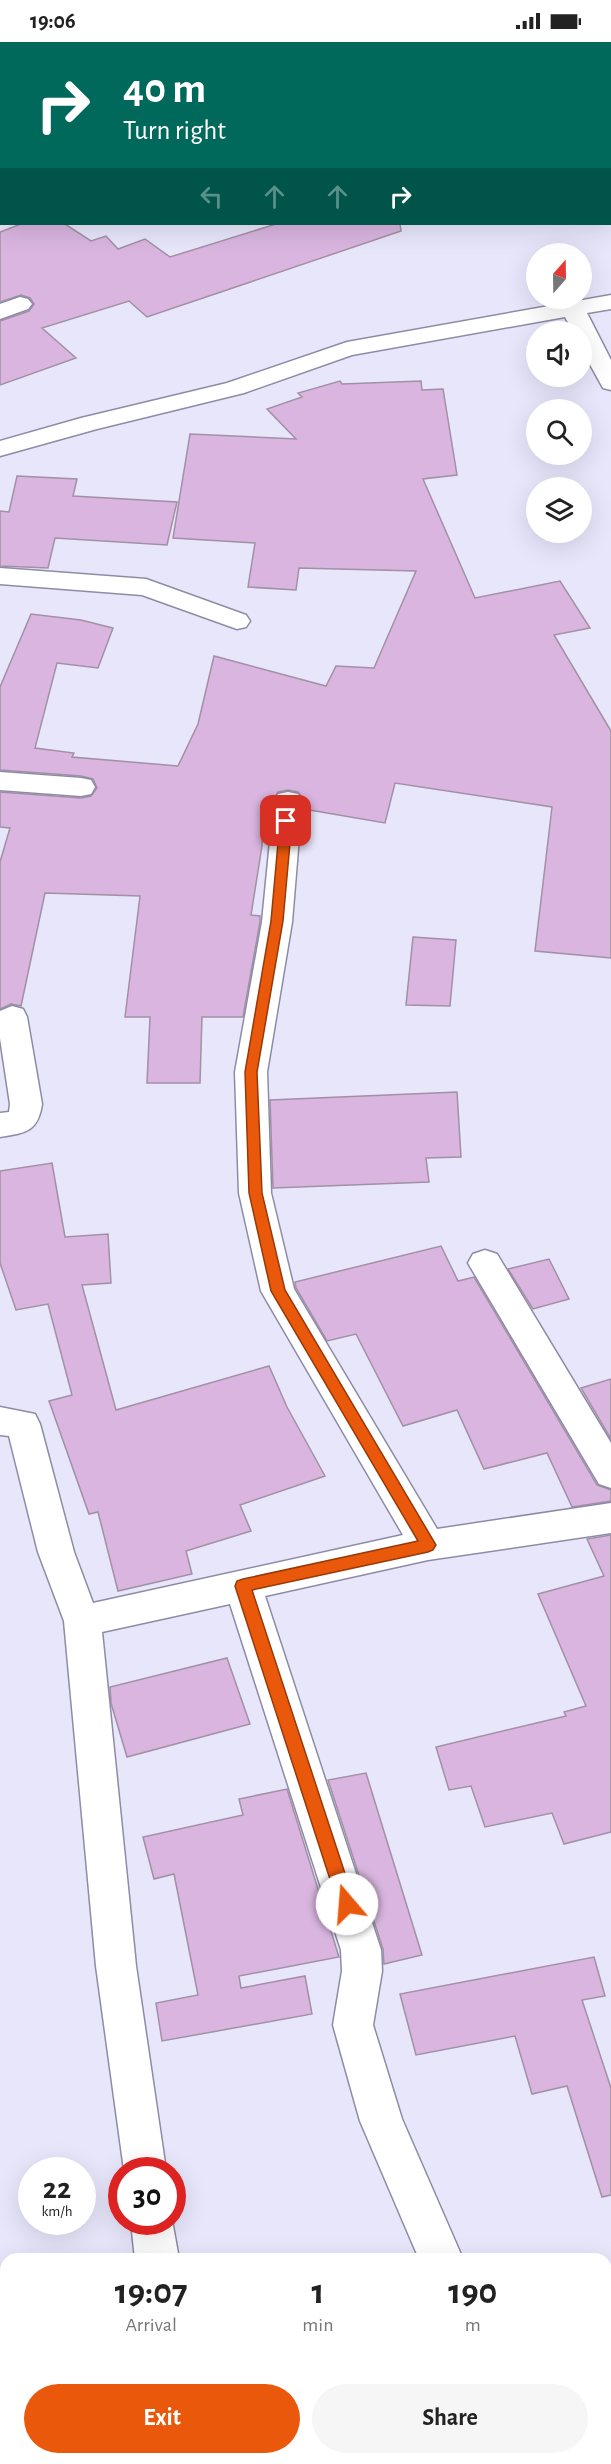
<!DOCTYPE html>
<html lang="en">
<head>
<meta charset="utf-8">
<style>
  :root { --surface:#fff; --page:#f6f6f6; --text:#222; --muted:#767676; --accent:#ea580c }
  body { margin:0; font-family:"Alegreya Sans",sans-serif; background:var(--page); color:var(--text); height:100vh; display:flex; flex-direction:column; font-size:22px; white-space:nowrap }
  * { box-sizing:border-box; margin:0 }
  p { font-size:20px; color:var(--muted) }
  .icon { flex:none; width:33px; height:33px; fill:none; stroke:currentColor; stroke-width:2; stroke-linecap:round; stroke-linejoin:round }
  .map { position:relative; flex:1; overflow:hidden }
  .details { position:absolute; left:0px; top:2211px; width:612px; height:212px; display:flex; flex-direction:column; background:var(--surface); border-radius:18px 18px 0 0; box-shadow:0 6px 24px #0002 }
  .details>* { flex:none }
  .top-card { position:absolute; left:0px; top:0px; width:612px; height:183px; box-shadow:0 6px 24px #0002; background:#00695c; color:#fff; overflow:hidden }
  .needle { width:39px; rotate:20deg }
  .fabs { position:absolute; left:526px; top:201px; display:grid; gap:12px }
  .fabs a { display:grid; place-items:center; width:66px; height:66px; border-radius:50%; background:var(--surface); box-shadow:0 6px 24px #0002; font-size:30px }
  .speed { position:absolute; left:18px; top:2115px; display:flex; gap:12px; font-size:30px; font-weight:700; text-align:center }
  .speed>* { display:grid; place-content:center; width:78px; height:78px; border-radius:50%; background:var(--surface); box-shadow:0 6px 24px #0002; line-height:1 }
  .speed small { font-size:15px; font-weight:400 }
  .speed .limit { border:9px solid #d22; background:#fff; color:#111 }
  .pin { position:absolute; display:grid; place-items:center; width:51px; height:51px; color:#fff; margin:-26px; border-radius:12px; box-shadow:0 3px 9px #0006 }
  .me { position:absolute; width:66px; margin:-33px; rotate:342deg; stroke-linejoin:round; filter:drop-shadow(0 0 4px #0008) }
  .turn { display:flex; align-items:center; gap:21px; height:126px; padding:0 24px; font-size:27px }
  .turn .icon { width:78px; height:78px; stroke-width:2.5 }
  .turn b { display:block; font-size:42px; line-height:51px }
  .lanes { display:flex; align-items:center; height:57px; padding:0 24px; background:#0003; justify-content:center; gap:30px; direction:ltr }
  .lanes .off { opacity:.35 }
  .eta { display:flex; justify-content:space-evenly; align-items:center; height:102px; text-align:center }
  .eta b { font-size:36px; font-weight:600; line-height:42px }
  .primary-button { display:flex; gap:12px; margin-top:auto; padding:12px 24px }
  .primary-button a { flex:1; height:69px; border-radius:36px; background:var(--accent); color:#fff; font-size:24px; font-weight:600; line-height:69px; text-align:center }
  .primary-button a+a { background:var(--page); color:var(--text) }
  .status { display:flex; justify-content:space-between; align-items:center; height:42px; padding:0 30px; background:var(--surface); direction:ltr }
  .status svg { height:16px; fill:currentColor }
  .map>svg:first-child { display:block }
  .building { fill:#d9b5df; stroke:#a290a5; stroke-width:1.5 }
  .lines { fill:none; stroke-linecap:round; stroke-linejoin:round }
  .minor-casing { stroke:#8e8ca5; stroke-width:3 }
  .minor { fill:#fff; fill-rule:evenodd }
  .route { fill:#ea580c; stroke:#983908; stroke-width:1.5 }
</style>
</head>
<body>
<div class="status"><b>19:06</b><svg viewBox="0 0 49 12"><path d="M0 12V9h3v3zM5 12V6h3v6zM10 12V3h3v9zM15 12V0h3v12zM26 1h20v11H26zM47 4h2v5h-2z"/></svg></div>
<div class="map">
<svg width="611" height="2422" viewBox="0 0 611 2422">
  <rect width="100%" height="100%" fill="#e8e6fb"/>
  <path class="building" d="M21,182H65L91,199L106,194L118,207L145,197L170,215L276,182H400L401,189L147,275L129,259L42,286L76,316L0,343V279L29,269L34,262L30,256L21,253L0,260V190Z
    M340,339L342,342L421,339L422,348L443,347L457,433L423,437L475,556L560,539L590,586L554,593L611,689V916L535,909L552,765L395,741L385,781L304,767V758L298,750L288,748L278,750L272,761L264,759L262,804L251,873L260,874V880L243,975H202L200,1041H147L150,975H125L140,854L45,851L21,964L11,962L0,967V820L10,786L0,785V750L81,756L91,754L97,746L93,737L81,734L0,728V645L31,572L81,578L113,586L98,626L57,621L35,706L74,711L72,715L178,724L198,682L214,614L326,644L336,624L374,626L416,529L299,526L296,548L248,545L255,501L173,496L190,392L296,397L267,367L302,355L298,351Z
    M17,434L77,437L73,454L177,460L167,503L55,496L48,526L0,524V469L9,470Z
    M413,895L456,898L450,964L406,963Z
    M457,1050L461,1115L426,1116L429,1140L273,1146L270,1058Z
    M52,1121L65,1195L108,1192L111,1241L82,1243L116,1368L269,1324L287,1365L325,1434L240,1463L251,1489L186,1509L192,1532L118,1549L98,1470L89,1472L49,1359L72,1353L48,1262L16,1268L0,1221V1129Z
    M441,1204L458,1239L474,1235L597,1443L611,1448V1459L572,1465L547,1411L484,1427L457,1368L403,1384L356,1292L327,1299L296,1246L295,1240Z
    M549,1217L569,1257L533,1267L508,1227Z
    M611,1337V1397L581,1346Z
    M611,1493V1790L564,1802L552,1771L485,1785L471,1744L449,1748L436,1705L566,1674L564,1670L586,1664L538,1552L604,1534L587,1497Z
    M227,1616L250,1682L127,1715L111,1661L110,1645Z
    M366,1731L422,1913L384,1922L383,1907L328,1738Z
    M287,1747L339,1915L239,1934L241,1946L305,1934L312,1972L162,1999L156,1961L198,1953L174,1832L154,1837L143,1795L243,1773L239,1757Z
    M594,1915L605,1954L582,1958L611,2046V2153L602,2155L567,2044L532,2052L515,1994L416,2013L400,1952Z"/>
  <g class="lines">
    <g class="minor-casing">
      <path id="minor" d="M40,0H63L39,2Z
        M505,0H526L527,2H506Z
        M0,13H2L0,26Z
        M610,50H611V62H610Z
        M611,253V267L587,271L611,318V348L603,346L582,308V290H573L565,275L352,313L244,351L97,387L0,414V399L81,376L227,341L347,300Z
        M20,255L28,257L32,262L28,267L0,277V262Z
        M0,526L146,537L246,573L250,579L246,585L237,587L142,553L0,542Z
        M0,730L81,736L91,738L95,745L91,752L81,754L0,748Z
        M288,750L298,752L302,759L292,880L267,1030L271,1151L294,1247L437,1487L611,1461V1491L428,1518L265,1554L381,1908L382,1929L373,1983L402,2077L463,2217H419L360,2079L333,1983L342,1929L341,1908L230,1562L102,1590L136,1924L166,2128H124L96,1924L64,1579L38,1510L9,1394L0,1393V1365L35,1372L40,1382L74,1510L93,1561L403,1493L261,1249L239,1151L235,1030L262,880L274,759L278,752Z
        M12,964L23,967L27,975L42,1062C38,1090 25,1091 0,1095V1071L9,1070L10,1062L0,996V969Z
        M485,1208L497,1212L611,1401V1446L599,1442L468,1221L473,1212Z
        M172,2178L179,2217H135L131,2180H172Z
        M162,2416H208L209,2422H163Z
        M505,2416H551L554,2422H508Z"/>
    </g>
    <use href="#minor" class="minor"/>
  </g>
  <path class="route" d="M286,775L292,779L283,879L257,1030L262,1151L285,1248L436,1503L433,1508L428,1510L252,1548L355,1862L352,1868L347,1870L341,1868L338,1862L235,1544L237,1539L243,1537L418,1499L271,1249L249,1151L245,1030L271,879L280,779Z"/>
</svg>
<div class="fabs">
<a><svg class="needle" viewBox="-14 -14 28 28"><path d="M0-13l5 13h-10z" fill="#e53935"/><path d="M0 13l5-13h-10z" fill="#767676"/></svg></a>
<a><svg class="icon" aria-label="sound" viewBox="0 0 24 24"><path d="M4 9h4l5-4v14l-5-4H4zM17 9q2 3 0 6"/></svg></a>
<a><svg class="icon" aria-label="search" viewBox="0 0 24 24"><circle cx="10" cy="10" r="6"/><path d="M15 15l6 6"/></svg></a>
<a><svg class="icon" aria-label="layers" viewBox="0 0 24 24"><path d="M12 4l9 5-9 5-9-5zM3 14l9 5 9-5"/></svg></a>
</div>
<div class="speed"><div>22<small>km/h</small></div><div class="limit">30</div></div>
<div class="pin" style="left:286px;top:779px;background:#d93025"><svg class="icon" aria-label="arrive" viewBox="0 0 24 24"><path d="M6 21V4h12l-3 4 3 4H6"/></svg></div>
<svg class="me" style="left:347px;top:1862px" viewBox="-20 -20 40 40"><circle r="19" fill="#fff"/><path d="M0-13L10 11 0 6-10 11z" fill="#ea580c"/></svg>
<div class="top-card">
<div class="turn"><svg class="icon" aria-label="right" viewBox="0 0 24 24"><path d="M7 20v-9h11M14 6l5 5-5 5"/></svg><div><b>40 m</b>Turn right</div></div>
<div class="lanes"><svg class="icon off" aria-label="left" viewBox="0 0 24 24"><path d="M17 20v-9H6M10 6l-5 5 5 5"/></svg><svg class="icon off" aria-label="ahead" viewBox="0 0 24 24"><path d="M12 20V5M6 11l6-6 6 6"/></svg><svg class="icon off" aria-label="ahead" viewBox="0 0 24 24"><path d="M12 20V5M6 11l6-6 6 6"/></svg><svg class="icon" aria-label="right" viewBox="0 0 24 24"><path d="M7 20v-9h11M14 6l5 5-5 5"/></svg></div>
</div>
<section class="details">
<div class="eta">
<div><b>19:07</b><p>Arrival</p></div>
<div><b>1</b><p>min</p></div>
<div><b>190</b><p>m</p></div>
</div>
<div class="primary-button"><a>Exit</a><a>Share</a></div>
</section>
</div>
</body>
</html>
